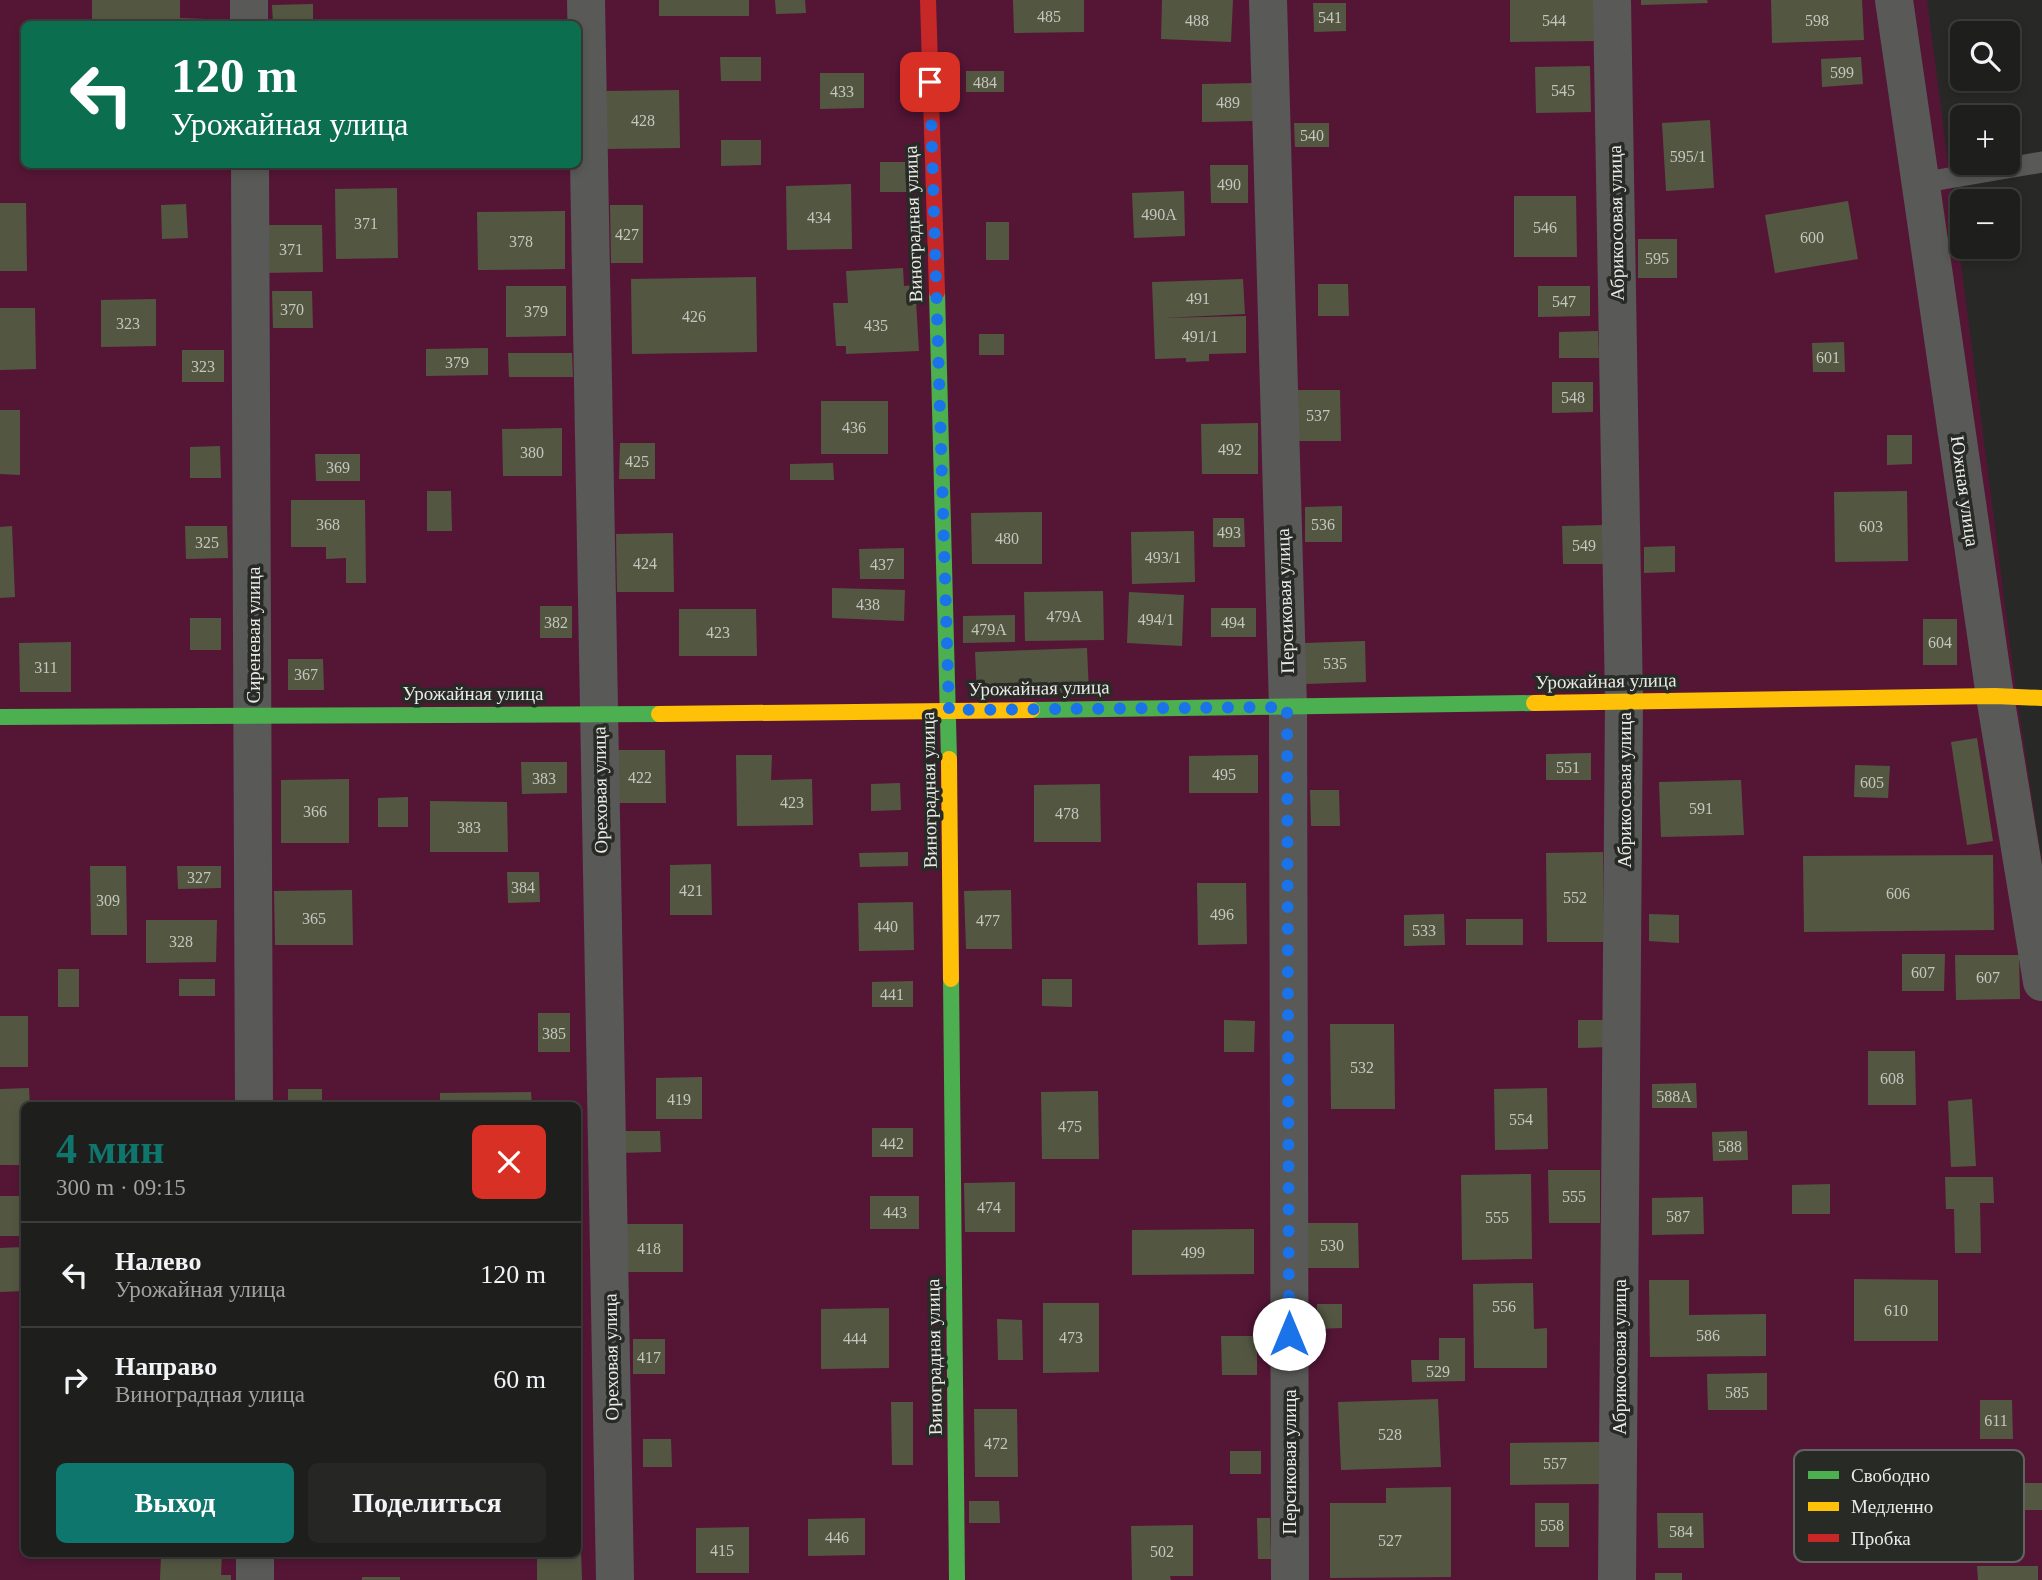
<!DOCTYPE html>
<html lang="ru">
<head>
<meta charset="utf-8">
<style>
  :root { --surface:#1e1f1c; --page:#262725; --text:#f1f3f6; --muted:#a1a2a3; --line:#3c3d3b; --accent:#0f766e }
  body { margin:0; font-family:Georgia,serif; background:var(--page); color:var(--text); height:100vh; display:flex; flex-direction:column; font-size:26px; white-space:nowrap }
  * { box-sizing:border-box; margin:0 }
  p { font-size:23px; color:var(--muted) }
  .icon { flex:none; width:38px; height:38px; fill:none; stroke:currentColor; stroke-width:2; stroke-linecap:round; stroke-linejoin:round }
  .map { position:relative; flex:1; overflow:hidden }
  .side { position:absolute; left:21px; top:1102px; width:560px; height:455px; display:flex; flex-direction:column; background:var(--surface); border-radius:10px; box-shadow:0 4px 10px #0003,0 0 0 2px var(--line) }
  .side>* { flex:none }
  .banner { position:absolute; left:21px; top:21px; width:560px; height:147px; border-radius:10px; box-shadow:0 4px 10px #0003,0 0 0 2px var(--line); background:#0b6e4f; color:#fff; overflow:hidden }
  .controls { position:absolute; left:1950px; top:21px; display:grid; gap:14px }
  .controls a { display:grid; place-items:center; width:70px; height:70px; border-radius:10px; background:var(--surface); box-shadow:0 4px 10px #0003,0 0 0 2px var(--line); font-size:35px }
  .pin { position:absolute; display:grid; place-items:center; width:60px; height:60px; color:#fff; margin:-30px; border-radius:14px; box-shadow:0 4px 10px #0006 }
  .me { position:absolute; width:77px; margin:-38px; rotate:0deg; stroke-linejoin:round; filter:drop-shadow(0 0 5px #0008) }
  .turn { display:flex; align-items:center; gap:24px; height:147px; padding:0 35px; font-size:32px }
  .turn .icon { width:91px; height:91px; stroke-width:2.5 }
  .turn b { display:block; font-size:49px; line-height:60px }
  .round { display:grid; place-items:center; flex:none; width:74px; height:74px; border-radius:10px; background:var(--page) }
  .overview { display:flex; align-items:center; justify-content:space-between; height:119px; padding:0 35px }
  h1 { font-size:42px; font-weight:700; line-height:52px; color:var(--accent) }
  .button { display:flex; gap:14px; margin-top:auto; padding:14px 35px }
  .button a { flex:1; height:80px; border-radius:10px; background:var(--accent); color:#fff; font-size:28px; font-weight:700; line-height:80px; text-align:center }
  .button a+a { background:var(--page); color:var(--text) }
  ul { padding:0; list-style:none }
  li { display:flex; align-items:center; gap:21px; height:105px; padding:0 35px; border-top:2px solid var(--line) }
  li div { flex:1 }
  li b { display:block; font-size:26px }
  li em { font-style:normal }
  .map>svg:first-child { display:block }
  .green { fill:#551636; fill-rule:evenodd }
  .building { fill:#535742 }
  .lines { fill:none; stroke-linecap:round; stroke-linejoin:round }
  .lane { stroke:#595958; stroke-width:21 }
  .street { stroke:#595958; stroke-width:38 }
  .fast { stroke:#4caf50; stroke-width:16 }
  .slow { stroke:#ffc107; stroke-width:16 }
  .jam { stroke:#c62828; stroke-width:16 }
  .route { stroke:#1a73e8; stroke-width:12; stroke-dasharray:0 21.6 }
  .labels { text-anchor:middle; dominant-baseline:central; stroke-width:7; stroke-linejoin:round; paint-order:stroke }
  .number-label { font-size:16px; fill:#c4c6be }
  .street-label { font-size:19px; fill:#eaebe8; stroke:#282a25 }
  .key { fill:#282a25; stroke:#626460; stroke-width:2 }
  .key-label { font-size:19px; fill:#eaebe8 }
</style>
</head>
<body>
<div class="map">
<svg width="2042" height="1580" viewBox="0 0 2042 1580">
  <rect width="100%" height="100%" fill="#282926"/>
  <path class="green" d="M0,0H1927L2017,698L2042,863V1580H0ZM24,24H578V164H24ZM24,1106H578V1554H24Z"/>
  <path class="building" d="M92,0H180V18L207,19V24H92Z
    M659,0H749V16H659Z
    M775,0H805L806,13L776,14Z
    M1013,0H1084V32L1014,33Z
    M1162,0H1233L1231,42L1161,39Z
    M1510,0H1597V41L1510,42Z
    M1641,0H1707L1708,3L1641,5Z
    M1771,0H1862L1864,40L1772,43Z
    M1313,3H1346V31L1314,32Z
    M313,4V24H273L272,5Z
    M720,57H761V81H721Z
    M1861,57L1863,84L1822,87L1821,59Z
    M1590,66L1591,112L1536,113L1535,67Z
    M966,71H1004V92H966Z
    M820,73H864V108L820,109Z
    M1253,83V121L1202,122V84Z
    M679,90L680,148L607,149L606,91Z
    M1710,120L1714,188L1666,191L1662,123Z
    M1294,123H1329V147H1295Z
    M721,140H761V165L721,166Z
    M880,162H913L914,192H880Z
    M1210,165H1248V203H1211Z
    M851,184L852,249L787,250L786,186Z
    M397,188L398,258L336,259L335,189Z
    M1184,191L1185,236L1134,238L1132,193Z
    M1514,196H1576L1577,257H1514Z
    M1848,201L1858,259L1775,273L1765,215Z
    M0,203H26L27,271H0Z
    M186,204L188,238L162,239L161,205Z
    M610,205H643V263H611Z
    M565,211V269L478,270L477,212Z
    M986,222H1009V260H986Z
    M259,225H322L323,272L260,273Z
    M1638,239H1677V278H1638Z
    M903,268L904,286L915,285L919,351L846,354V346H836L833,303H848L846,271Z
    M756,277L757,352L632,354L631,279Z
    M1243,279L1245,314L1163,318L1246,316V353L1209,354V361L1186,362V358L1155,359L1152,282Z
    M1318,284H1348L1349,316H1318Z
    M506,286H566V336L506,337Z
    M1538,286H1590V316L1538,317Z
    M272,291H312L313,328H273Z
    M156,299V346L101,347V300Z
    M0,308H35L36,369L0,370Z
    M1598,331L1599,358H1559V332Z
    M979,334H1004V355H979Z
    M1844,342L1845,372H1813L1812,343Z
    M488,348V375L426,376V349Z
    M182,350H224V382H182Z
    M508,353H572L573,377H509Z
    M1552,382H1593V412L1552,413Z
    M1295,390H1340L1341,441H1295Z
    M821,401H888V454H821Z
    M0,410H20V475L0,474Z
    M1258,423V474H1202L1201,424Z
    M562,428V476H503L502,429Z
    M1887,435H1912V464L1887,465Z
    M620,443H655V479H619Z
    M220,446L221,478H190V447Z
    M315,454H360V481H316Z
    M833,463L834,480H790V464Z
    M427,491H451L452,531H427Z
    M1907,491L1908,561L1835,562L1834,492Z
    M291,500H365L366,583H346V558L326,559V547H291Z
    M1342,506V542H1305V507Z
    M1042,512V564H972L971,513Z
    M1213,518H1244L1245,547H1213Z
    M1605,525L1606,564H1563L1562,526Z
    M12,526L15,597L0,598V527Z
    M185,526H227L228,558L186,559Z
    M1194,531L1195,582L1132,584L1131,532Z
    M673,533L674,592H617L616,534Z
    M1675,546V572L1644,573V547Z
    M904,548V579H860L859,549Z
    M832,588L905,590L904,621L832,618Z
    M1103,591L1104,640L1025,641L1024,592Z
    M1129,592L1184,595L1182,646L1127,643Z
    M540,606H572V638H540Z
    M1211,608H1256V637H1211Z
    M679,609H756L757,656H679Z
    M1015,615V642L963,643V616Z
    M190,618H221V650H190Z
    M1923,619H1957V665H1923Z
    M1365,641L1366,682L1305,684L1304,643Z
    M71,642V692H20L19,643Z
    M1087,648L1089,693L977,697L975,652Z
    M288,659H323L324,690H288Z
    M1977,738L1993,841L1967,845L1951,742Z
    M614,750H665L666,803H615Z
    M1591,753V780H1546V754Z
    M736,755H772L771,780L812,779L813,825L737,826Z
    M1258,755V793H1189V756Z
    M521,762H567V793L522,794Z
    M1855,765L1890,766L1888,798L1854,797Z
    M349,779V843H281V780Z
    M1741,780L1744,835L1661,837L1659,782Z
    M900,783L901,810L871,811V784Z
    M1100,784L1101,842H1034V785Z
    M1310,790H1339L1340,826H1311Z
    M408,797V827H378V798Z
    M430,801L507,802L508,852H430Z
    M908,852V866L860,867L859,853Z
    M1603,852L1604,942H1547L1546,853Z
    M1993,855L1994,930L1804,932L1803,856Z
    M711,864L712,915H670V865Z
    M90,866H126L127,935H91Z
    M177,866H221V888L178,889Z
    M507,872H539L540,902L508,903Z
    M1197,883H1246L1247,944L1198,945Z
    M352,890L353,945H275L274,891Z
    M1011,890L1012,949H966L964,891Z
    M913,902L914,950L859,951L858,903Z
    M1444,914L1445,945L1404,946V915Z
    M1649,914L1679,915V943L1649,941Z
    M1466,919H1523V945H1466Z
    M146,920H217L216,962L146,963Z
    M1902,954H1945L1944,991H1902Z
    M1955,955H2019L2020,999L1956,1000Z
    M58,969H79V1007H58Z
    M179,979H215V996H179Z
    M1042,979H1072V1007L1042,1006Z
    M913,981V1007H872V982Z
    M538,1013H570V1052H538Z
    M0,1016H28V1067H0Z
    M1224,1020L1255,1021L1254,1052H1224Z
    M1578,1020H1610L1609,1047L1578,1048Z
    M1330,1024H1394L1395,1109H1331Z
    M1868,1051H1915L1916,1105H1868Z
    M702,1077V1119H656V1078Z
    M1696,1083L1697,1108H1652V1084Z
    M29,1088L30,1106H24V1165H0V1089Z
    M1547,1088L1548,1149L1495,1150L1494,1089Z
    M288,1089H322V1106H288Z
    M1098,1091L1099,1159H1042L1041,1092Z
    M531,1092L532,1106H440V1093Z
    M1972,1099L1976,1166L1951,1167L1948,1101Z
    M872,1128H913V1157H872Z
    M615,1131H660L661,1152L616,1153Z
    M1747,1131L1748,1160L1713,1161L1712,1132Z
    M1548,1170H1600V1223H1549Z
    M1531,1174L1532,1259L1462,1260L1461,1175Z
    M1945,1177H1993L1994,1203H1980L1981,1253H1955L1954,1209H1946Z
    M1015,1182V1232H965L964,1183Z
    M1830,1184V1214H1792V1185Z
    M0,1196H24V1236H0Z
    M870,1196H919V1229H870Z
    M1703,1197L1704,1234L1652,1235V1198Z
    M1305,1223H1358L1359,1268H1306Z
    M615,1224H683V1272H616Z
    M1254,1229V1274L1132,1275V1230Z
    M24,1247V1291L0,1292V1248Z
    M1854,1279L1938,1280V1341H1854Z
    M1649,1280H1689V1315L1766,1314V1356L1650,1357Z
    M1533,1283L1534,1329L1547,1328V1368H1474L1473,1284Z
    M1043,1303H1099V1372L1043,1373Z
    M1317,1304H1342V1328L1317,1329Z
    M889,1308V1368L821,1369V1309Z
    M997,1319L1022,1320L1023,1360H998Z
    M1221,1336H1257V1375H1222Z
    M1439,1338H1465V1381L1412,1382L1411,1360H1439Z
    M633,1339H665V1374H633Z
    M1767,1373V1410H1708L1707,1374Z
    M1438,1399L1441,1467L1341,1470L1338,1402Z
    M1980,1400H2012L2013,1439H1980Z
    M891,1402H913V1465H892Z
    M974,1409H1017L1018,1477H975Z
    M643,1439H671L672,1467H643Z
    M1600,1442L1601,1484L1510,1485V1443Z
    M1230,1451H1261V1474H1230Z
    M2014,1483H2042V1510H2014Z
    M1451,1487V1577L1330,1578V1503H1386V1488Z
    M969,1501H999L1000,1523H969Z
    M1535,1503H1569V1547H1535Z
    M1657,1513H1703L1704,1548H1658Z
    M865,1518V1555L808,1556V1519Z
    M1257,1518H1270L1271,1559H1258Z
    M1193,1525V1576H1170L1171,1580H1132L1131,1526Z
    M749,1527V1573H696V1528Z
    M578,1549H581L582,1580H537V1554H578Z
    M161,1554H222L221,1575H231V1580H160Z
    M1977,1566H2038V1580H1978Z
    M1655,1573H1682V1580H1655Z
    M362,1577H400V1580H362Z"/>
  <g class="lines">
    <path class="lane" d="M1920,183L2042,162"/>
    <path class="street" d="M249,0V24
      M586,0L615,1580
      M1268,0L1288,707L1290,1580
      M1612,0L1624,702L1617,1580
      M1894,0L1995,696L2042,982
      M250,164L254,1106
      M255,1554V1580"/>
    <path class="fast" d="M937,292L949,759
      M1032,710L1534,703
      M0,717L659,714
      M951,979L957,1580"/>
    <path class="slow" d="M1534,703L1995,696L2042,698
      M659,714L1032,710
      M949,759L951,979"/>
    <path class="jam" d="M928,0L937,292"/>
  </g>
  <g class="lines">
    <path class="route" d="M930,82L949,710L1287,707L1289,1334"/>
  </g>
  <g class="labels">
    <g class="number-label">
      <text x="1049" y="16">485</text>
      <text x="1330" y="17">541</text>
      <text x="1197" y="20">488</text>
      <text x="1554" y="20">544</text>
      <text x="1817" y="20">598</text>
      <text x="1842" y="72">599</text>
      <text x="985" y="82">484</text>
      <text x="1563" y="90">545</text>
      <text x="842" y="91">433</text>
      <text x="1228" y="102">489</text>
      <text x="643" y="120">428</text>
      <text x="1312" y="135">540</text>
      <text x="1688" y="156">595/1</text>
      <text x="1229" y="184">490</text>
      <text x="1159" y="214">490А</text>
      <text x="819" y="217">434</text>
      <text x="366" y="223">371</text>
      <text x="1545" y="227">546</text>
      <text x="627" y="234">427</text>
      <text x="1812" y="237">600</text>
      <text x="521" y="241">378</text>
      <text x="291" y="249">371</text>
      <text x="1657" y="258">595</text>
      <text x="1198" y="298">491</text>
      <text x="1564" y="301">547</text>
      <text x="292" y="309">370</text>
      <text x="536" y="311">379</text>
      <text x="694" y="316">426</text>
      <text x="128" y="323">323</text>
      <text x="876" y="325">435</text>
      <text x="1200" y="336">491/1</text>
      <text x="1828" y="357">601</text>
      <text x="457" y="362">379</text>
      <text x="203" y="366">323</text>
      <text x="1573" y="397">548</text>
      <text x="1318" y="415">537</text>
      <text x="854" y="427">436</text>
      <text x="1230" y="449">492</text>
      <text x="532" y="452">380</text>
      <text x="637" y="461">425</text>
      <text x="338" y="467">369</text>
      <text x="328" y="524">368</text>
      <text x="1323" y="524">536</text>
      <text x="1871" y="526">603</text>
      <text x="1229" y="532">493</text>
      <text x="1007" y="538">480</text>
      <text x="207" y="542">325</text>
      <text x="1584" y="545">549</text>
      <text x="1163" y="557">493/1</text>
      <text x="645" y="563">424</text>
      <text x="882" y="564">437</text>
      <text x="868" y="604">438</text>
      <text x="1064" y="616">479А</text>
      <text x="1156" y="619">494/1</text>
      <text x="556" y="622">382</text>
      <text x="1233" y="622">494</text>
      <text x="989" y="629">479А</text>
      <text x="718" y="632">423</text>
      <text x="1940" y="642">604</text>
      <text x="1335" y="663">535</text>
      <text x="46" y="667">311</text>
      <text x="306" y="674">367</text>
      <text x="1568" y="767">551</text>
      <text x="1224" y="774">495</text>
      <text x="640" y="777">422</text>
      <text x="544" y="778">383</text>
      <text x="1872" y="782">605</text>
      <text x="792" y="802">423</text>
      <text x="1701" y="808">591</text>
      <text x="315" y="811">366</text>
      <text x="1067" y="813">478</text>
      <text x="469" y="827">383</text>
      <text x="199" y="877">327</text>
      <text x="523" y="887">384</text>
      <text x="691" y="890">421</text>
      <text x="1898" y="893">606</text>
      <text x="1575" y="897">552</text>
      <text x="108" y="900">309</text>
      <text x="1222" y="914">496</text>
      <text x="314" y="918">365</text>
      <text x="988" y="920">477</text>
      <text x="886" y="926">440</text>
      <text x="1424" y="930">533</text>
      <text x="181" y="941">328</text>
      <text x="1923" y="972">607</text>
      <text x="1988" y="977">607</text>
      <text x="892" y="994">441</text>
      <text x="554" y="1033">385</text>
      <text x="1362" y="1067">532</text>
      <text x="1892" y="1078">608</text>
      <text x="1674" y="1096">588А</text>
      <text x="679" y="1099">419</text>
      <text x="1521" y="1119">554</text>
      <text x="1070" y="1126">475</text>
      <text x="892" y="1143">442</text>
      <text x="1730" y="1146">588</text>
      <text x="1574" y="1196">555</text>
      <text x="989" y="1207">474</text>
      <text x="895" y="1212">443</text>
      <text x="1678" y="1216">587</text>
      <text x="1497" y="1217">555</text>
      <text x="1332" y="1245">530</text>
      <text x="649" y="1248">418</text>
      <text x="1193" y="1252">499</text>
      <text x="1504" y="1306">556</text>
      <text x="1896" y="1310">610</text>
      <text x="1708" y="1335">586</text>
      <text x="1071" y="1337">473</text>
      <text x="855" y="1338">444</text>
      <text x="649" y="1357">417</text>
      <text x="1438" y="1371">529</text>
      <text x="1737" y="1392">585</text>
      <text x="1996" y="1420">611</text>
      <text x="1390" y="1434">528</text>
      <text x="996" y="1443">472</text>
      <text x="1555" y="1463">557</text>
      <text x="1552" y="1525">558</text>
      <text x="1681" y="1531">584</text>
      <text x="837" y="1537">446</text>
      <text x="1390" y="1540">527</text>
      <text x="722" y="1550">415</text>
      <text x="1162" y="1551">502</text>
    </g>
    <g class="street-label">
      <text transform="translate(1616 223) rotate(-91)">Абрикосовая улица</text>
      <text transform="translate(913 224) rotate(-92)">Виноградная улица</text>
      <text transform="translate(1965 491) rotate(82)">Южная улица</text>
      <text transform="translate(1285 601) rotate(-92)">Персиковая улица</text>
      <text transform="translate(253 635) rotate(-90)">Сиреневая улица</text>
      <text transform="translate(1606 681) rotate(-1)">Урожайная улица</text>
      <text transform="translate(1039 688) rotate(-1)">Урожайная улица</text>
      <text x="473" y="693">Урожайная улица</text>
      <text transform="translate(600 790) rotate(-91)">Ореховая улица</text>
      <text transform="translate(929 790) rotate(-91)">Виноградная улица</text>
      <text transform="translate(1624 790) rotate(-90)">Абрикосовая улица</text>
      <text transform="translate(611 1357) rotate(-91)">Ореховая улица</text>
      <text transform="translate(934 1357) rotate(-91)">Виноградная улица</text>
      <text transform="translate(1619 1357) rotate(-90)">Абрикосовая улица</text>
      <text transform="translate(1289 1462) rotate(-90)">Персиковая улица</text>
    </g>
  </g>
  <rect x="1794" y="1450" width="230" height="112" rx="10" class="key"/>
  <rect x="1808" y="1471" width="31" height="8" fill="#4caf50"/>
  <rect x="1808" y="1502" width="31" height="9" fill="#ffc107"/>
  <rect x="1808" y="1534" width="31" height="8" fill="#c62828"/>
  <g class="key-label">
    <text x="1851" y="1482">Свободно</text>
    <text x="1851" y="1513">Медленно</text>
    <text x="1851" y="1545">Пробка</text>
  </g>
</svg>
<div class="controls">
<a><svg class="icon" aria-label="search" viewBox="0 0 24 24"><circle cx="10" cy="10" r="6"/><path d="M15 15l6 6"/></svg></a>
<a>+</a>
<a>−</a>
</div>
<div class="pin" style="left:930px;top:82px;background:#d93025"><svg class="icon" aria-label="arrive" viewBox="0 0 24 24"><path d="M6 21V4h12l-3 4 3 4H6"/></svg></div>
<svg class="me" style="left:1289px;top:1334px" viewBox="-20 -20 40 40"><circle r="19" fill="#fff"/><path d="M0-13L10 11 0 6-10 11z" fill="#1a73e8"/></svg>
<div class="banner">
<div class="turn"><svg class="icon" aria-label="left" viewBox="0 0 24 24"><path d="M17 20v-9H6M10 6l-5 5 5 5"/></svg><div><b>120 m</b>Урожайная улица</div></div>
</div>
<section class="side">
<div class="overview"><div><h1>4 мин</h1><p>300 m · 09:15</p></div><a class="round" style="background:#d93025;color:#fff"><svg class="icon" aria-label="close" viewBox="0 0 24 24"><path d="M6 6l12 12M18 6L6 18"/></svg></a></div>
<ul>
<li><svg class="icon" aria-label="left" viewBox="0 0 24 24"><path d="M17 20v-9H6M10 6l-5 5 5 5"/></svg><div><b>Налево</b><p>Урожайная улица</p></div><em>120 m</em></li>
<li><svg class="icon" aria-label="right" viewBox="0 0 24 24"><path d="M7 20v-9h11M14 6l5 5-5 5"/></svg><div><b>Направо</b><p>Виноградная улица</p></div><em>60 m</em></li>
</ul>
<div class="button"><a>Выход</a><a>Поделиться</a></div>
</section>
</div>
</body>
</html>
